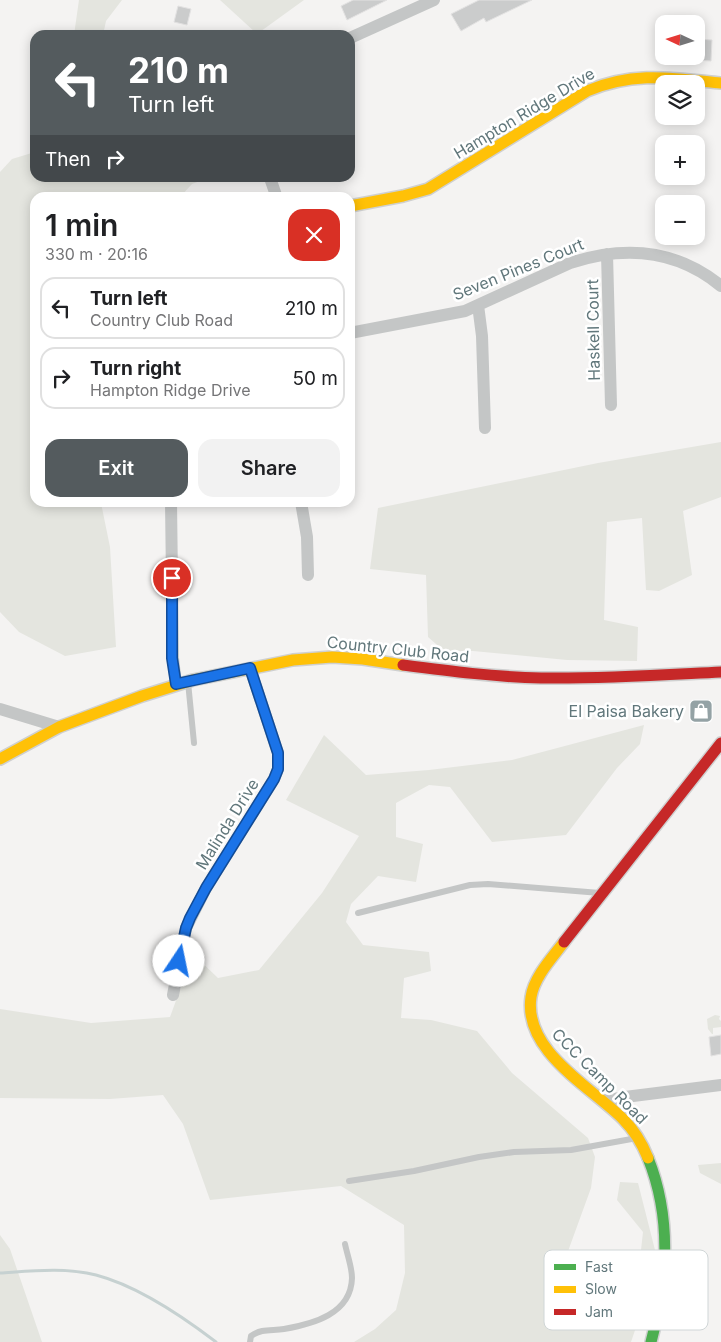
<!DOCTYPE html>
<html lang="en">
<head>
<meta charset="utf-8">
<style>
  :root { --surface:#fff; --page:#f2f2f2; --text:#202124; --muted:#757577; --line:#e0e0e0; --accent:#545b5e }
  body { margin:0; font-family:Inter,sans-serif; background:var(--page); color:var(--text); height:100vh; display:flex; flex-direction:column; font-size:19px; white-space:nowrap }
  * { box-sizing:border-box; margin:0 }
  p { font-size:16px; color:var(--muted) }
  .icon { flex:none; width:28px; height:28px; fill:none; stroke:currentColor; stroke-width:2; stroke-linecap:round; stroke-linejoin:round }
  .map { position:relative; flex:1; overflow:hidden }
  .sheet { position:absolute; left:30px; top:192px; width:325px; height:315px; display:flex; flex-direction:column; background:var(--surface); border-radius:15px; box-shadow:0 2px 12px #0003 }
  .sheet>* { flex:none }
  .top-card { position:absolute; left:30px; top:30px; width:325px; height:152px; border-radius:15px; box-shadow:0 2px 12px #0003; background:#545b5e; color:#fff; overflow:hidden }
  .needle { width:32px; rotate:274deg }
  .controls { position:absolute; left:655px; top:15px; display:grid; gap:10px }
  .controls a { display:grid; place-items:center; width:50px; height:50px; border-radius:10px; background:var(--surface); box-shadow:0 2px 12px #0003; font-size:25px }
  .pin { position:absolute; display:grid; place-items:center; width:42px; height:42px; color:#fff; margin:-21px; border:2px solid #fff; border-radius:50%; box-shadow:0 1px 5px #0007 }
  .me { position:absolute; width:55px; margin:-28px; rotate:11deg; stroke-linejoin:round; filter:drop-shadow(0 0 4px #0008) }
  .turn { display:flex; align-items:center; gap:18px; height:105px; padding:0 15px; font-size:22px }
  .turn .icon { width:65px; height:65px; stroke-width:2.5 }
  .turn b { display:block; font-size:35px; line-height:42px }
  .then { display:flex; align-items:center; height:48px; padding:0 15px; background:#0003; gap:10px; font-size:19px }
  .round { display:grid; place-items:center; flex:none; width:52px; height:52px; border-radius:15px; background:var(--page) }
  .head { display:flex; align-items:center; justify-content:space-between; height:85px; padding:0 15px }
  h1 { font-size:30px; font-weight:600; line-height:38px }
  .cta { display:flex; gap:10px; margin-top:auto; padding:10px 15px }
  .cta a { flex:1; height:58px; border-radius:15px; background:var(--accent); color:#fff; font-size:20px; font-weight:600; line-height:58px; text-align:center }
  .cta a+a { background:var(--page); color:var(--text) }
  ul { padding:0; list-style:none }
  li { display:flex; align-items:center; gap:15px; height:62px; margin:0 10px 8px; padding:0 5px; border:2px solid var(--line); border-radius:15px }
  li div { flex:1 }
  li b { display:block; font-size:19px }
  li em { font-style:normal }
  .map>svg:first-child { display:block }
  .green { fill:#e4e5df }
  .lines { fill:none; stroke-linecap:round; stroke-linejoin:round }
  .stream { stroke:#c6d1d1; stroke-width:3 }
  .building { fill:#cbcccc; stroke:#e3e2e2 }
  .fast-casing { stroke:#cfd0d0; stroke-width:14 }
  .slow-casing { stroke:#cfd0d0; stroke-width:14 }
  .jam-casing { stroke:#cfd0d0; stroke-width:14 }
  .lane { stroke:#c4c6c6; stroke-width:6 }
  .street { stroke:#c4c6c6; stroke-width:12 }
  .fast { stroke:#4caf50; stroke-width:11 }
  .slow { stroke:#ffc107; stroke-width:11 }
  .jam { stroke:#c62828; stroke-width:11 }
  .route-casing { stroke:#114b97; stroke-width:12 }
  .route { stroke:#1a73e8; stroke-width:9 }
  .labels { text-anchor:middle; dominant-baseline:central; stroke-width:5; stroke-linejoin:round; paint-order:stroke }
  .street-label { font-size:16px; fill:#61777b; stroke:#fff }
  .poi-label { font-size:16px; fill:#61777b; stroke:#fff; text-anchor:end }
  .key { fill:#fff; stroke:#d0d6d7; stroke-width:1 }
  .key-label { font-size:14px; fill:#61777b }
</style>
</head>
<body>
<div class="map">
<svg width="721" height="1342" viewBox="0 0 721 1342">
  <rect width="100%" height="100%" fill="#f4f3f2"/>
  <path class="green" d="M79,0H122L106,21L103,35H74Z
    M220,0H304L257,34Z
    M35,152V178H208L192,184L180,197L35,198V502L101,503L110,547L116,647L65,656L19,632L0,612V172L12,159Z
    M721,442V497L683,511L692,575L659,591L646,590L642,518L607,522L604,620L638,627L637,661L567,660L473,651H444L428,637L426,575L370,569L378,508L598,463Z
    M644,725L640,744L617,768L566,835L492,842L450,787L429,785L396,803V837L423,844L416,882L378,876L351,904L346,922L363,945L429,952L431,971L404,978L401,1018L431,1020L477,1031L512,1073L588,1138L595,1157L591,1188L567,1254L573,1296L635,1304L643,1232L617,1200L620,1182L638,1183L655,1250L648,1292L631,1342H354L375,1329L396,1310L405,1273L404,1225L341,1186L210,1200L183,1124L163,1095L110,1099L0,1098V1009L91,1023L170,1017L193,954L218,978L259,970L322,893L359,836L286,800L324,735L366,775L429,770L512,760Z
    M715,1015L720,1016L719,1019L721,1021V1027L713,1028V1034H712L708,1029L707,1019Z
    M721,1163V1184L700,1173L698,1165Z
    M0,1235L10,1249L42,1342H0Z"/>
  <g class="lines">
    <path class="stream" d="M0,1273C31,1271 65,1267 96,1275C138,1286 182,1316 216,1342"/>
  </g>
  <path class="building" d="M353,0H387L347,20L341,6Z
    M479,0H532L486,22L484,18L461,31L451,14Z
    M178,6L191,9L187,25L174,22Z
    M697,39L712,40L711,61L696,60Z
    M721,1035V1054L711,1056L709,1037Z"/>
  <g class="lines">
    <g class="fast-casing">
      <path id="fast" d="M648,1158C672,1218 668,1280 651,1342"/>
    </g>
    <g class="slow-casing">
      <path id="slow" d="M350,206L403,196L428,189L587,91C634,71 672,78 721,83
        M0,759L59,727L142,696L193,680L293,660L332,657L363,659L403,665
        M564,942C552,958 534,977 531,997C523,1051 591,1087 623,1119C634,1130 642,1143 648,1158"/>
    </g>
    <g class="jam-casing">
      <path id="jam" d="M403,665C449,671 495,677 541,678C601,679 661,675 721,672
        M564,942L721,743"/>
    </g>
    <path class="lane" d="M188,682L194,743
      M358,913L470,885L488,884L600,893
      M349,1181L414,1171L479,1157L514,1152L571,1150L637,1138
      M250,1342L251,1336C262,1328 272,1331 284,1329C313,1324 351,1314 352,1278C352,1267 347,1254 345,1244"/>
    <path class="street" d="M350,38L434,0
      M270,178L277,198
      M607,254L611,405
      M478,305L482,336L485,428
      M350,333L465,311L570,263C625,245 676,249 721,286
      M171,502L173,658L176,684
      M301,502L307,537L308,575
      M0,709L59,727
      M173,995L186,928L206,888L274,779L278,769V753L250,668
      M604,1101L625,1097L721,1085"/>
    <use href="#fast" class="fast"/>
    <use href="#slow" class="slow"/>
    <use href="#jam" class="jam"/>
  </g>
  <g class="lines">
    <g class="route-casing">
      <path id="route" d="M172,578V658L176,684L250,668L278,753V769L274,779L206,888L190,918L186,928L179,961"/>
    </g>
    <use href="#route" class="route"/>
  </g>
  <defs>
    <g id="shop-square" transform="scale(1.25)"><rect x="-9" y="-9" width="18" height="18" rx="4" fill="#94a2a5" stroke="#fff"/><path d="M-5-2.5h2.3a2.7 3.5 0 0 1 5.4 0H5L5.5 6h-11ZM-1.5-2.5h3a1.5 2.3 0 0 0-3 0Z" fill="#fff"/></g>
  </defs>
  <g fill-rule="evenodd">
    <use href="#shop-square" x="701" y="711"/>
  </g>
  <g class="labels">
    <g class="street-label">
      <text transform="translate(524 113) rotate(-31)">Hampton Ridge Drive</text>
      <text transform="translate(518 269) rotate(-22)">Seven Pines Court</text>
      <text transform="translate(593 330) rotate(-91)">Haskell Court</text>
      <text transform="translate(398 649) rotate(6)">Country Club Road</text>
      <text transform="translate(227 824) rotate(-58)">Malinda Drive</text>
      <text transform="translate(600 1076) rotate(45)">CCC Camp Road</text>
    </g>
    <g class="poi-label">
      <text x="684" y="711">El Paisa Bakery</text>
    </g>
  </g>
  <rect x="544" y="1250" width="164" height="80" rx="8" class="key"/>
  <rect x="554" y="1264" width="22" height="6" fill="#4caf50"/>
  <rect x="554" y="1286" width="22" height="7" fill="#ffc107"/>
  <rect x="554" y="1309" width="22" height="6" fill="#c62828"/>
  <g class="key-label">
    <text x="585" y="1272">Fast</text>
    <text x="585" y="1294">Slow</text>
    <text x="585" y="1317">Jam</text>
  </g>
</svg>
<div class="controls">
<a><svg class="needle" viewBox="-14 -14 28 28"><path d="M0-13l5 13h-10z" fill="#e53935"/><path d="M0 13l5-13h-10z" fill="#757577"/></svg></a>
<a><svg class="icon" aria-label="layers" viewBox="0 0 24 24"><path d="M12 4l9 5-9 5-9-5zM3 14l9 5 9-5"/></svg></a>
<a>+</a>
<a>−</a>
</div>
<div class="pin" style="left:172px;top:578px;background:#d93025"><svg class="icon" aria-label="arrive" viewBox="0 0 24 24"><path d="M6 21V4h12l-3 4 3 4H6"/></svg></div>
<svg class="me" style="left:179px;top:961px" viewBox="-20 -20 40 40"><circle r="19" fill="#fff"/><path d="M0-13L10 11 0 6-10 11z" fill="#1a73e8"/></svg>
<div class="top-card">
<div class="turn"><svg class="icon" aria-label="left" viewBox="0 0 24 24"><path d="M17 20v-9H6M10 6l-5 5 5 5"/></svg><div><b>210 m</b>Turn left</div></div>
<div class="then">Then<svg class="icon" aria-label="right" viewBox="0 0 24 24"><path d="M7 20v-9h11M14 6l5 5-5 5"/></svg></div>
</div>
<section class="sheet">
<div class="head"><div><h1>1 min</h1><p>330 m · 20:16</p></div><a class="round" style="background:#d93025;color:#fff"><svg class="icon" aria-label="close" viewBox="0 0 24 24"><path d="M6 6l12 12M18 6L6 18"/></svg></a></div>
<ul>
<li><svg class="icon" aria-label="left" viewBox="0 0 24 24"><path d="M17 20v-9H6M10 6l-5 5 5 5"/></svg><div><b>Turn left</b><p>Country Club Road</p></div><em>210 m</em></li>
<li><svg class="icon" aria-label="right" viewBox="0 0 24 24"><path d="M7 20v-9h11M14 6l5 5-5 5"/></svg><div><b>Turn right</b><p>Hampton Ridge Drive</p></div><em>50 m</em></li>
</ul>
<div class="cta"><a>Exit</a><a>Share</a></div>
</section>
</div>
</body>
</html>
